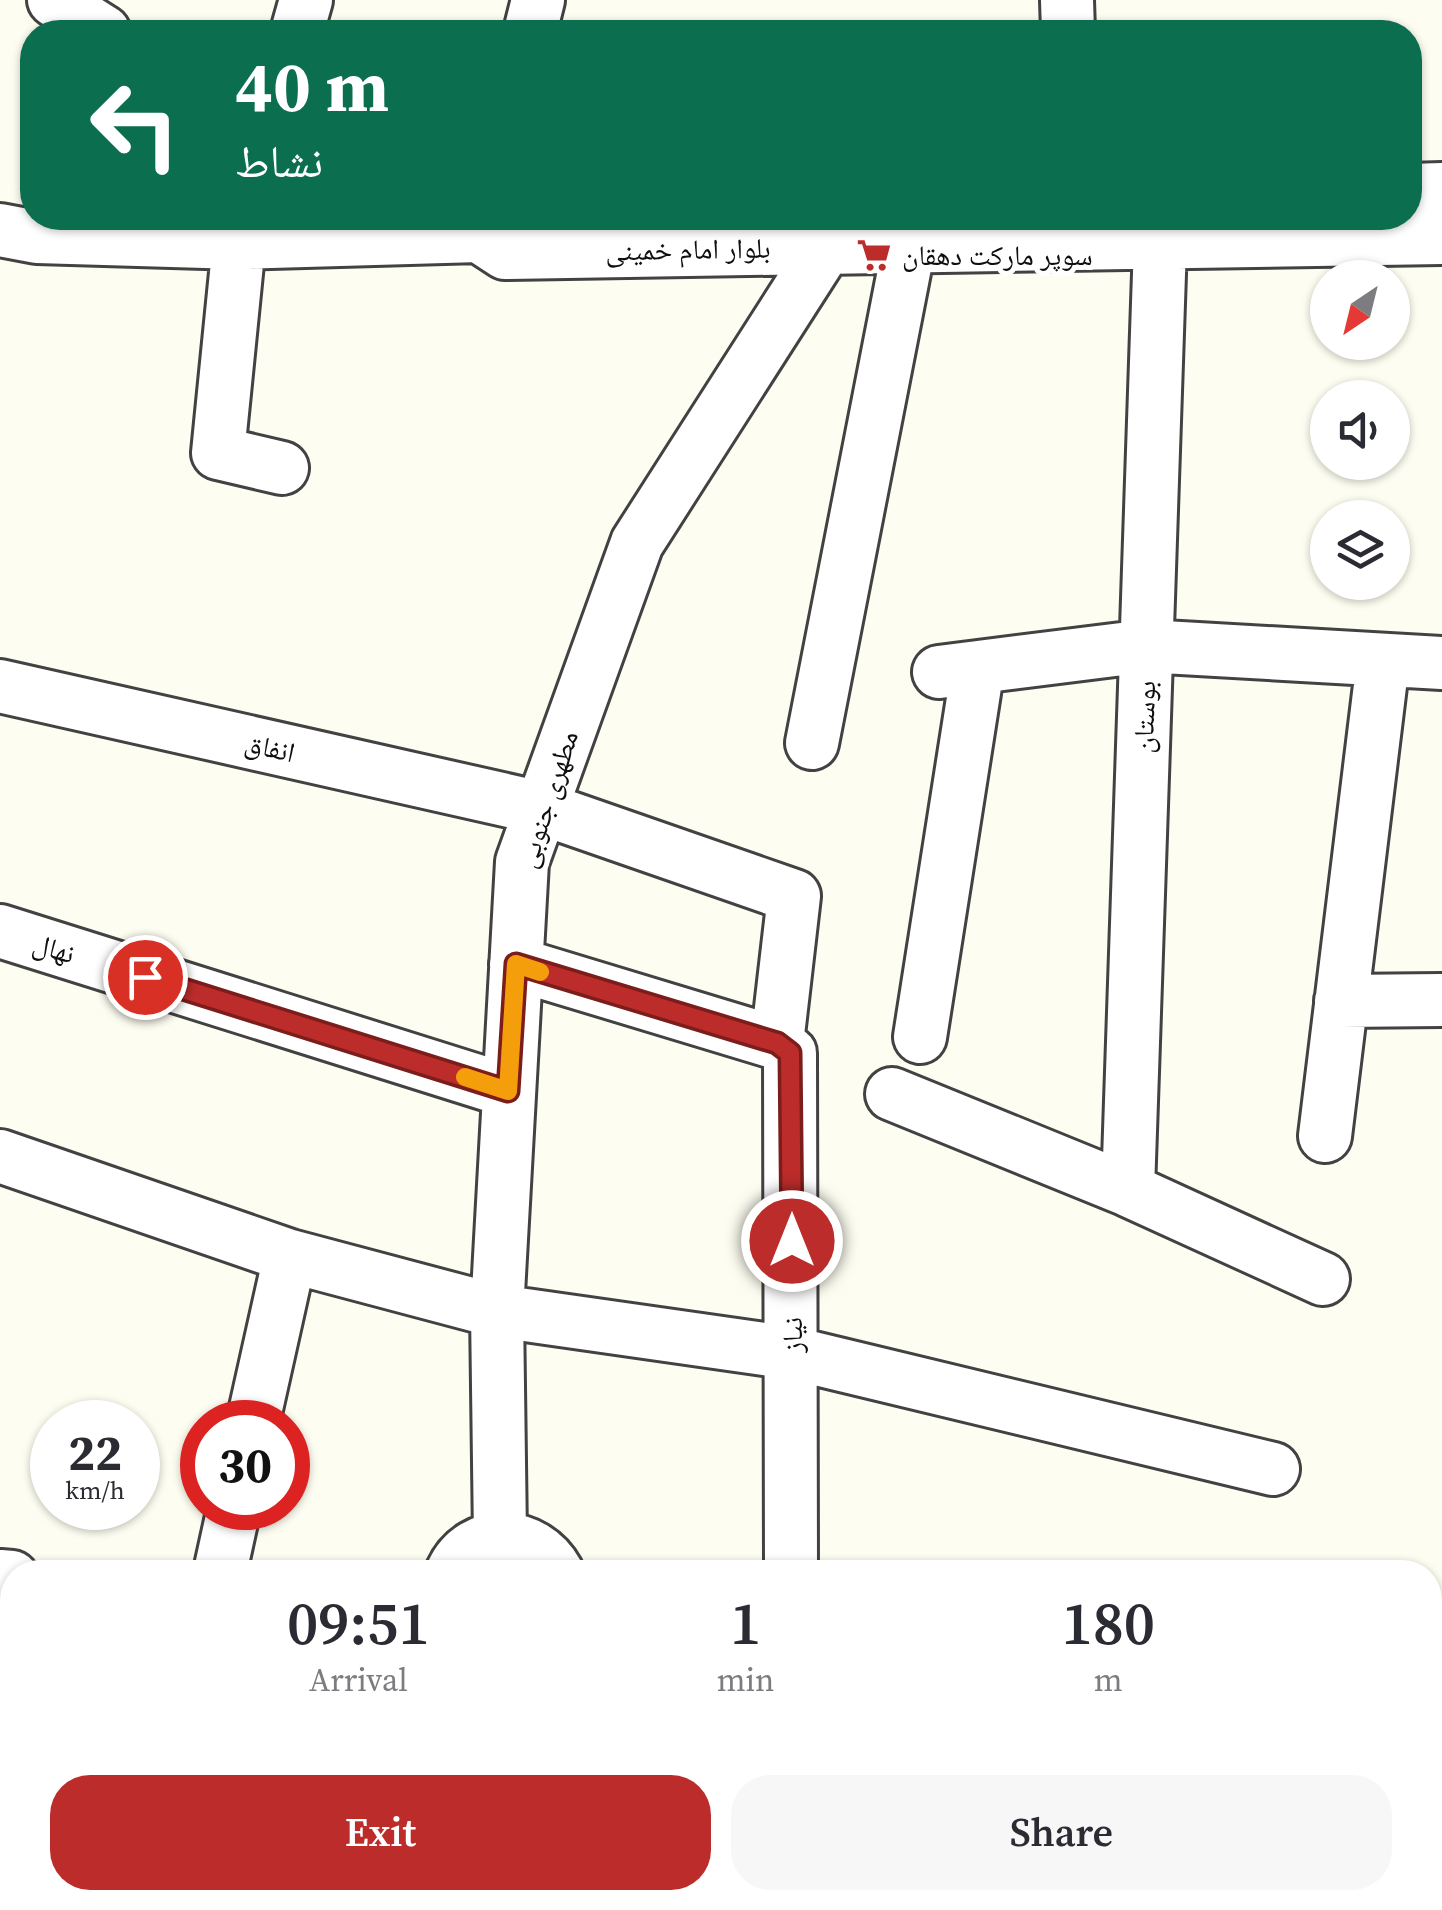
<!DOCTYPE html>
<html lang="en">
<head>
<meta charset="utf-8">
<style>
  :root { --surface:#fff; --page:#f7f7f7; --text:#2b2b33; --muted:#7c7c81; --accent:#bb2c2a }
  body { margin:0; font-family:"Source Serif 4","Noto Naskh Arabic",serif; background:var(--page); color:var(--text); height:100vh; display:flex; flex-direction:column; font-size:38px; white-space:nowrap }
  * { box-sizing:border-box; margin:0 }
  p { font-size:32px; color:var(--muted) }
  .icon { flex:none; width:55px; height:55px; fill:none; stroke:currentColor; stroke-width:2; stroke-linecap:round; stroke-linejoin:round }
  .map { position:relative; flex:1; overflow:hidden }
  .side { position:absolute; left:0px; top:1560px; width:1442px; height:350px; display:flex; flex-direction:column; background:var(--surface); border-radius:40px 40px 0 0; box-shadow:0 2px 8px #0004 }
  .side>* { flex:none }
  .guide { position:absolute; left:20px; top:20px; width:1402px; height:210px; border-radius:40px; box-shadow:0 2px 8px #0004; background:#0b6e4f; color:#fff; overflow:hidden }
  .needle { width:65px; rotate:215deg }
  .tools { position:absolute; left:1310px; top:260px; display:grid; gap:20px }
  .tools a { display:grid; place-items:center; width:100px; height:100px; border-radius:50%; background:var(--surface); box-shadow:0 2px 8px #0004; font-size:50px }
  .speed { position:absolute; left:30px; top:1400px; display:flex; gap:20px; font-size:50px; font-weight:700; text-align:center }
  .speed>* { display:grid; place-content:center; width:130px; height:130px; border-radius:50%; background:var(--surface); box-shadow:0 2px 8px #0004; line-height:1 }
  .speed small { font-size:25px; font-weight:400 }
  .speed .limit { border:15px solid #d22; background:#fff; color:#111 }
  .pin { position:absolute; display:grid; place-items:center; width:85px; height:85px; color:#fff; margin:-42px; border:5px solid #fff; border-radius:50%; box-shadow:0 2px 10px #0007 }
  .me { position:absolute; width:110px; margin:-55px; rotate:0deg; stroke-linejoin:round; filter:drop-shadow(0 0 8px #0008) }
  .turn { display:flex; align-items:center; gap:35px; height:210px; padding:0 50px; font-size:45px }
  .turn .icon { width:130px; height:130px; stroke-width:2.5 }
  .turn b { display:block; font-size:70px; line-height:85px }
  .eta { display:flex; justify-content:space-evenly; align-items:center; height:170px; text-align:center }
  .eta b { font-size:60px; font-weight:600; line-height:70px }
  .action { display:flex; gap:20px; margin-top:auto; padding:20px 50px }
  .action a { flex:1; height:115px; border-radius:40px; background:var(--accent); color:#fff; font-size:40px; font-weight:600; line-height:115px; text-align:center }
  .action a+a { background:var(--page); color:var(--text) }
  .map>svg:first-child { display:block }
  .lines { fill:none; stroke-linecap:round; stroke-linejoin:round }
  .minor-casing { stroke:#424242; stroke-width:58 }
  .minor { stroke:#fff; stroke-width:52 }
  .route-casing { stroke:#7a1d1b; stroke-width:25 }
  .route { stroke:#bb2c2a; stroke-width:18 }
  .slow { stroke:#f59e0b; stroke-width:18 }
  .labels { text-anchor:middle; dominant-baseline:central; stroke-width:10; stroke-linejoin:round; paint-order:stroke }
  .street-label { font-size:28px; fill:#0f0f0f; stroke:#fff }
  .poi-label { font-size:28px; fill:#0f0f0f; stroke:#fff; text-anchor:start }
</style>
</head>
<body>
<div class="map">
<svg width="1442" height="1910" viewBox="0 0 1442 1910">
  <rect width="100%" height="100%" fill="#fefdf1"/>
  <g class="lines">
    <g class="minor-casing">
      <path id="minor" d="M54,0L104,32
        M1067,0L1068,32
        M297,32L306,0
        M530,32L538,0
        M1410,190L1442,189
        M246,218L239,243L218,453L282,468
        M507,218L479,236L505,253L1442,238
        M0,230L37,237L239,243L479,236L484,218
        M939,672L1146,646L1442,663
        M0,686L541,808L794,896L777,1043
        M812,743L909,246
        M0,931L509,1091
        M516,964L777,1043L790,1053L791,1572
        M1341,1001L1442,1000
        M920,1037L978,667
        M892,1094L1128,1190L1323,1279
        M1325,1136L1383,661
        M0,1156L290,1256L497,1311L792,1353L1273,1469
        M1128,1190L1160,244
        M253,1422L290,1256
        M500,1537L497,1311L522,862L637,543L827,246
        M220,1572L234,1508
        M452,1572C473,1526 534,1530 557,1572
        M0,1576L12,1577
        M1430,1651H1442
        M1430,1870L1442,1872
        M0,1877L12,1882
        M55,1898L89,1910
        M234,1898L316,1910
        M855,1898V1910
        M1379,1898L1380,1910
        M446,1910L449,1898"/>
    </g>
    <use href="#minor" class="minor"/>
  </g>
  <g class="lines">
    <g class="route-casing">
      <path id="route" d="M145,977L508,1091L516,964L777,1043L790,1053L792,1241"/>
    </g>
    <use href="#route" class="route"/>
    <path class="slow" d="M465,1077L508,1091L516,964L540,972"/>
  </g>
  <defs>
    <g id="supermarket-bare" transform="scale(2.7)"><path d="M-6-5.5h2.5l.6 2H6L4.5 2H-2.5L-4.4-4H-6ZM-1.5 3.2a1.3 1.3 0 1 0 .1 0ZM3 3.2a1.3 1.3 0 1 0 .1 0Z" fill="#bb2c2a" stroke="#fff" stroke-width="2.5" paint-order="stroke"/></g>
  </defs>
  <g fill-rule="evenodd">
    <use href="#supermarket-bare" x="874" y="255"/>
  </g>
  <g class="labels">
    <g class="street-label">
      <text transform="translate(688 249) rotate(-1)">بلوار امام خمینی</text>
      <text transform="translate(1144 717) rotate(-88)">بوستان</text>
      <text transform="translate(270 747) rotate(13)">انفاق</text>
      <text transform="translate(547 799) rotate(-72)">مطهری جنوبی</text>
      <text transform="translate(54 948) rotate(17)">نهال</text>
      <text transform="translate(792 1335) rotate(-90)">نیاز</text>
    </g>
    <g class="poi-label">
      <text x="902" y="255">سوپر مارکت دهقان</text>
    </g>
  </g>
</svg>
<div class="tools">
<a><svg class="needle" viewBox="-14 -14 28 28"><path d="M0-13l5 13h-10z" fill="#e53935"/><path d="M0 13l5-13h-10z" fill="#7c7c81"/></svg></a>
<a><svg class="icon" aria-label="sound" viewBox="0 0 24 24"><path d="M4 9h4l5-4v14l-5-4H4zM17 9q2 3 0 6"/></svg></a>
<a><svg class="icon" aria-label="layers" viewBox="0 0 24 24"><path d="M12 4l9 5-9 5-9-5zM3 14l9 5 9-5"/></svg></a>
</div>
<div class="speed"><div>22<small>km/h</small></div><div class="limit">30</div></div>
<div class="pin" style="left:145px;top:977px;background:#d93025"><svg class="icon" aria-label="arrive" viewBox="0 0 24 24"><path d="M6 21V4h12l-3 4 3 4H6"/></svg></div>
<svg class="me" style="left:792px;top:1241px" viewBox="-20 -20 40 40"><circle r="17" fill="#bb2c2a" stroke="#fff" stroke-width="3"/><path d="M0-11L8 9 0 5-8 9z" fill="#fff"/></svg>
<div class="guide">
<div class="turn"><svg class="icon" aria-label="left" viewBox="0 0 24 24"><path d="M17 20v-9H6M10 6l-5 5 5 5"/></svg><div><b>40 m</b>نشاط</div></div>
</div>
<section class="side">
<div class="eta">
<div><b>09:51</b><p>Arrival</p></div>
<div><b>1</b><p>min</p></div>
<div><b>180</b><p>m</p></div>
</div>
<div class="action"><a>Exit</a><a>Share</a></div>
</section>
</div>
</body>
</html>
